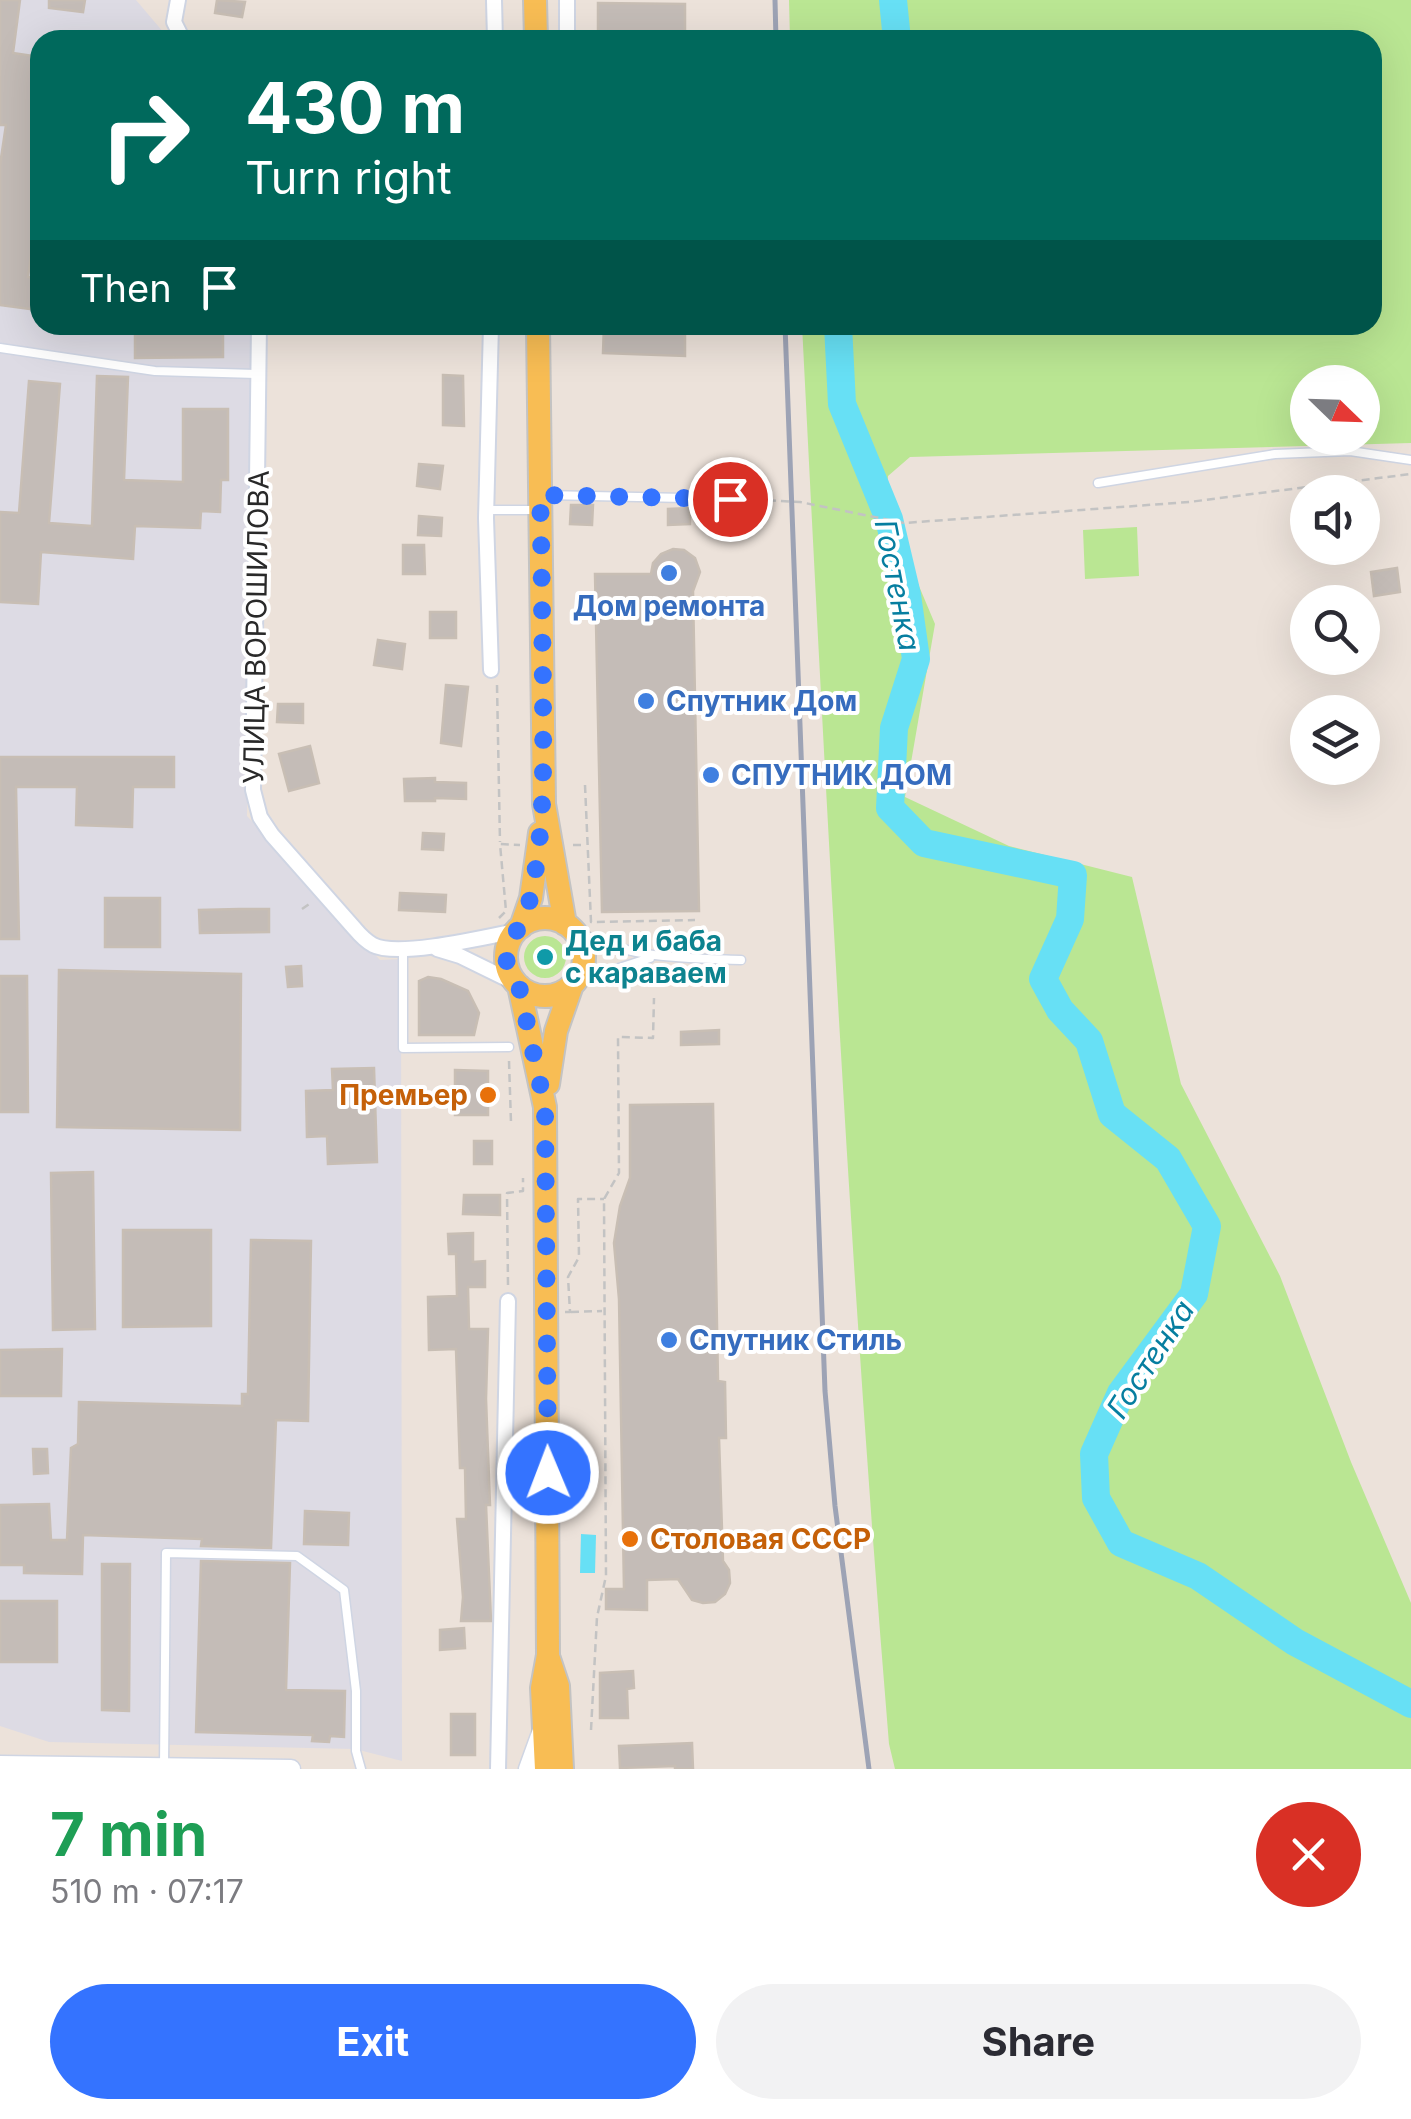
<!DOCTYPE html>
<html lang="en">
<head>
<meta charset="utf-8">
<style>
  :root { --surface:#fff; --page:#f2f2f3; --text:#2b2b33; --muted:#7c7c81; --accent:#3473ff }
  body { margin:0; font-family:Inter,sans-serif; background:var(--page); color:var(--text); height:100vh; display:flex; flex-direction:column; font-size:38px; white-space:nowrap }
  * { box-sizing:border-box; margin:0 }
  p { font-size:32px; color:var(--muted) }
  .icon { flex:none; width:55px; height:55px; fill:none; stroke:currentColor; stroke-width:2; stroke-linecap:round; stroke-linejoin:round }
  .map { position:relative; height:1769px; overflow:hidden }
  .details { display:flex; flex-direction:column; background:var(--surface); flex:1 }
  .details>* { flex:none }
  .top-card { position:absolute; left:30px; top:30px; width:1352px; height:305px; border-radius:30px; box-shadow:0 10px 40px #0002; background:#00695c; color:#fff; overflow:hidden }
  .needle { width:65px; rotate:113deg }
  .controls { position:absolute; left:1290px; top:365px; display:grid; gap:20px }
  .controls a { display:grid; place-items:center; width:90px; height:90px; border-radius:50%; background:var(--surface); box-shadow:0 10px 40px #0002; font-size:50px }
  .pin { position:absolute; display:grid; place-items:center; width:85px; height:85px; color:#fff; margin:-42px; border:5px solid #fff; border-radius:50%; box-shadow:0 2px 10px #0007 }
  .me { position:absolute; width:110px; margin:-55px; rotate:359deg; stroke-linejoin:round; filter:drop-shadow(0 0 8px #0008) }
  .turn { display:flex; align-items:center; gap:35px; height:210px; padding:0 50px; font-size:45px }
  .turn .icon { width:130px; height:130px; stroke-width:2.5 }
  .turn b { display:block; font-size:70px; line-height:85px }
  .then { display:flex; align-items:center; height:95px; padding:0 50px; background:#0003; gap:20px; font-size:38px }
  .round { display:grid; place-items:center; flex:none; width:105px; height:105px; border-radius:52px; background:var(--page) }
  .head { display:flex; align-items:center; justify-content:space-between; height:170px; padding:0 50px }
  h1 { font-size:60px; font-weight:700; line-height:75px; color:#1e9e55 }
  .cta { display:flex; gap:20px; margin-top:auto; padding:20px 50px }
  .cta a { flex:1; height:115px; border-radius:60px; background:var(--accent); color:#fff; font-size:40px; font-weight:700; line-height:115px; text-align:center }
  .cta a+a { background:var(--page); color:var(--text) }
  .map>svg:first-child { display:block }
  .industrial { fill:#dddbe4 }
  .green { fill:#bae693; fill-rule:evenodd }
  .water { fill:#67e0f5 }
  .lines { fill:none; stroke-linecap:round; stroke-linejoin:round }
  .river { stroke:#67e0f5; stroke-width:28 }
  .building { fill:#c4bcb7; stroke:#c8beb4; stroke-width:2.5 }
  .service-casing { stroke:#cfd5e3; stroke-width:11 }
  .minor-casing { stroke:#cfd5e3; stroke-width:18 }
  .tertiary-casing { stroke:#cfd5e3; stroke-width:21 }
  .primary-casing { stroke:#c3c3c3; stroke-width:26 }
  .path { stroke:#c3c3c3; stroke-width:2.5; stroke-dasharray:8 5; stroke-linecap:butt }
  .service { stroke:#fff; stroke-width:8 }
  .minor { stroke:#fff; stroke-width:14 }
  .tertiary { stroke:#fff; stroke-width:18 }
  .primary { stroke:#f8bd54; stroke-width:22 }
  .rail { stroke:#9da3b5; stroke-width:5 }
  .route { stroke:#3473ff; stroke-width:18; stroke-dasharray:0 32.4 }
  .shop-dot { fill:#3f7fe0; stroke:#fff; stroke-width:4 }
  .culture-dot { fill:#0f9aa8; stroke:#fff; stroke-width:4 }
  .food-dot { fill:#e8710a; stroke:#fff; stroke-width:4 }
  .labels { text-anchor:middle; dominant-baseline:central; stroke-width:8; stroke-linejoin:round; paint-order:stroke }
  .shop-label { font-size:28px; font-weight:bold; fill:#366cbe; stroke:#fff; text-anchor:start }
  .street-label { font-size:28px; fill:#292929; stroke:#fff }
  .culture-label { font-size:28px; font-weight:bold; fill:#0d838f; stroke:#fff; text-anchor:start }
  .food-label { font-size:28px; font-weight:bold; fill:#c56008; stroke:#fff; text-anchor:end }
  .water-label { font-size:30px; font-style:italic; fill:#067ea0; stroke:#fff }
</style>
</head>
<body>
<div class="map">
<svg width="1411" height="1769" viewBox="0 0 1411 1769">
  <rect width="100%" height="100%" fill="#ece2da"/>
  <path class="industrial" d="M0,0H136L170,40H40V325H257L247,816L380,960L401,959L402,1761L355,1749L49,1742L0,1726Z"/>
  <path class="green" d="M789,0H1411V443L910,457L888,476L886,508L935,624L905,797L1009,846L1132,877L1181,1084L1280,1276L1351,1462L1411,1603V1769H895L889,1744C850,1272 826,799 802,325H1372V40H790ZM1362,382V438H1308V382Z
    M1137,527L1139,576L1085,579L1083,530Z
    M524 957a21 21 0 1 1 42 0a21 21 0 1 1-42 0Z"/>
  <path class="water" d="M581,1534L596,1535L595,1573H580Z"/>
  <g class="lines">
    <path class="river" d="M893,0L897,40
      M838,325L842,404L889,519L907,595L916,659L894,728L890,808L924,843L1073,875L1070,919L1043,979L1060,1010L1089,1041L1112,1114L1168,1159L1207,1226L1194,1294L1121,1393L1094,1454L1096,1498L1121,1543L1198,1576L1295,1642L1411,1704"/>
  </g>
  <path class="building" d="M0,0H20L13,53L40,57V191L28,277L40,278L38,310L0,305V165L6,125H0Z
    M49,0H85L83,12L49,8Z
    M217,0L245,2L242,17L215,13Z
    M598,3L685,4V40H598Z
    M135,325H223V357L135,358Z
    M604,325H685V356L603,353Z
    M443,375L463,376L464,426L443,425Z
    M97,376L128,377L124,480L183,482V409H228V480H221L220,512L201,511L200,528L135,526L133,559L41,552L38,604L0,602V512L19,513L29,381L60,384L49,523L92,526Z
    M419,464L443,466L440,489L417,486Z
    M571,505H593L592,525L570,524Z
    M690,508V524L668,525V509Z
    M419,516L442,518L441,536L418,535Z
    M403,545H424L425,574H403Z
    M673,549L684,550L695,558L700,572L693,591L699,911L602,912L595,574H651L653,563L661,554Z
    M1397,568L1400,592L1374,596L1371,572Z
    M430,612H456V638H430Z
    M378,640L405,644L402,669L374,665Z
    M446,685L468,687L461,746L441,743Z
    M278,704H303V723L277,722Z
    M310,746L319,783L289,791L279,754Z
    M0,757H174V787H133L132,827L76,825L77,787H16L19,939H0Z
    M435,778V782L466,783V799L435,798V801H405L404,779Z
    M423,833L444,834L443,850L422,849Z
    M400,893L446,895L445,912L399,910Z
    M105,898H160V947H105Z
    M239,909H269V932L200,933L199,910Z
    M301,966L302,986L288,987L286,967Z
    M59,970L241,974L240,1130L57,1127Z
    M0,976H27L28,1112H0Z
    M428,977L441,979L468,991L479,1013L474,1035H419V981Z
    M719,1030V1044L681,1045V1032Z
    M374,1068L377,1162L328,1164L327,1136L307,1137L306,1091L333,1090L332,1069Z
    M455,1070L488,1071V1115H455Z
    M713,1104L718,1381L725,1382L726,1438H719L723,1561L729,1570L730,1583L725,1594L715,1602L703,1603L692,1600L678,1579L647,1580V1610L606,1609V1589H624L619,1299L614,1243L620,1206L630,1178V1105Z
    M474,1141H492V1164H474Z
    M93,1172L95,1329L53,1330L51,1173Z
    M464,1195H500V1215L463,1214Z
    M123,1230H211V1326L123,1327Z
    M473,1233V1262L485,1261V1287H468L469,1329H488L486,1399L490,1505H486L491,1621H461L463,1597L457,1519H466L465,1468H460L456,1349L429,1350L428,1297L457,1296L456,1254H449L448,1234Z
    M251,1240L311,1241L308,1421L276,1420L271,1548L201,1546L202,1539L83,1535L82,1574L24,1573V1565H0V1505L49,1504L51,1540H67L71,1448L78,1444L79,1402L242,1406V1394H248Z
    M62,1349L61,1396H0V1350Z
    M33,1449H47L48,1473L34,1474Z
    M305,1511L349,1513L348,1545L304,1544Z
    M201,1561L290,1563L286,1690L345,1691L344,1737L330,1736L329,1742L312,1741L313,1735L196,1732Z
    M102,1564H130L129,1711L102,1710Z
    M0,1601H57V1662H0Z
    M464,1628L465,1648L440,1650V1630Z
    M633,1671L634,1688L627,1689L628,1718H600V1673Z
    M451,1714H475V1755H451Z
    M692,1743L693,1769H675V1766L620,1768L619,1746Z"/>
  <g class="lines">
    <g class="service-casing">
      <path id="service" d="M0,348L155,371L259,374
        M1098,483L1275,454L1350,451L1411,460
        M545,495L731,499
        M486,510H536
        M571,928C625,959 680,958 741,960
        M403,948V1048L509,1047
        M573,983L650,958
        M164,1766L166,1553L297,1556L344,1590L356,1691V1751L361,1769"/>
    </g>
    <g class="minor-casing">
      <path id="minor" d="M178,0L174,22L183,40
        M494,0L495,40
        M567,0V40
        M259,325L253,790L260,817L272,835L355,929C360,935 366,941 373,945C398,958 486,937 516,931
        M491,670L486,518L491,325
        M437,949L460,956L515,983
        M498,1769L508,1301"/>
    </g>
    <g class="tertiary-casing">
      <path id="tertiary" d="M0,1765L291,1769
        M528,1769L541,1733"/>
    </g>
    <g class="primary-casing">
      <path id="primary" d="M535,0L536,40
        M538,325L544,804L565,924
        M506 957a39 39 0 1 1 78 0a39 39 0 1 1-78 0Z
        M521,927L531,898L540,833
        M519,986L545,1107L548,1655L542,1688L546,1769
        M548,1084L556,1031L572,985
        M549,1659L558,1686L562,1769"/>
    </g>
    <path class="path" d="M742,499L800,502L904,523L1189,502L1411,474
      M497,685L500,842
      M585,785L591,922L695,920
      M573,845H586
      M302,909L312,902
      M499,918L506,911L500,844L520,845
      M633,938H647
      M509,1061L511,1123
      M508,1285L507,1193L523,1191V1178
      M565,1312H570L568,1277L579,1257L578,1199H604
      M571,1312L602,1311
      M591,1730L597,1617L606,1576L604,1199L619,1173L618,1037L653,1038L654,998"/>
    <use href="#service" class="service"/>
    <use href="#minor" class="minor"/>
    <use href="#tertiary" class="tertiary"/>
    <use href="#primary" class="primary"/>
    <path class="rail" d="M775,0L776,40
      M785,325L825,1391L835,1506L869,1769"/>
  </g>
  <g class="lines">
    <path class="route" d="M548,1473L545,1107L519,986C489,956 522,933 529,903C546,832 543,761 543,688C542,624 542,559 540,495L730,499"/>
  </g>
  <g class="shop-dot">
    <circle cx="669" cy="573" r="10"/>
    <circle cx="646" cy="701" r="10"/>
    <circle cx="711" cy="775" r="10"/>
    <circle cx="669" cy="1340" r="10"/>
  </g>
  <circle class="culture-dot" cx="545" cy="957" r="10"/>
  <g class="food-dot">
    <circle cx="488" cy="1095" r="10"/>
    <circle cx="630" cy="1539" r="10"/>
  </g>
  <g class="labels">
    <g class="shop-label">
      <text x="669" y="606" text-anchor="middle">Дом ремонта</text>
      <text x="666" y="701">Спутник Дом</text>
      <text x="731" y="775">СПУТНИК ДОМ</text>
      <text x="689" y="1340">Спутник Стиль</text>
    </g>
    <g class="street-label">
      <text transform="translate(256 627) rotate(-89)">УЛИЦА ВОРОШИЛОВА</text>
    </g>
    <g class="culture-label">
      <text x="565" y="941">Дед и баба<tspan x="565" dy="32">с караваем</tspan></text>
    </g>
    <g class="food-label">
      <text x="468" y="1095">Премьер</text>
      <text x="650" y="1539" text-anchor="start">Столовая СССР</text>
    </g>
    <g class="water-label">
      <text transform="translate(898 585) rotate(79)">Гостенка</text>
      <text transform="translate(1150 1359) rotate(-57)">Гостенка</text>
    </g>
  </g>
</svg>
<div class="controls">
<a><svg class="needle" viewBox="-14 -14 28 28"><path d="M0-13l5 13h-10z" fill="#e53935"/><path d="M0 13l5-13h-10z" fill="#7c7c81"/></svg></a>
<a><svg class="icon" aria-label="sound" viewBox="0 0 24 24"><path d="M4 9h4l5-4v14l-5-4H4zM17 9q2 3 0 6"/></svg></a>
<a><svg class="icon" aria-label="search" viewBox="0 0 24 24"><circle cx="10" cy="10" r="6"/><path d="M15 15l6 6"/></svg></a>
<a><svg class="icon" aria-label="layers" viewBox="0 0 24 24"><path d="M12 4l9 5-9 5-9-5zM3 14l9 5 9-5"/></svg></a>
</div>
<div class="pin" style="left:730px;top:499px;background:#d93025"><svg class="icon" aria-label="arrive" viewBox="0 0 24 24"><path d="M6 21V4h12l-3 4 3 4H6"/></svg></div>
<svg class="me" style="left:548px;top:1473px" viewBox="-20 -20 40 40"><circle r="17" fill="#3473ff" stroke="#fff" stroke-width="3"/><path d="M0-11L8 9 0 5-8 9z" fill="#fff"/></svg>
<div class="top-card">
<div class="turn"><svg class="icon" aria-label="right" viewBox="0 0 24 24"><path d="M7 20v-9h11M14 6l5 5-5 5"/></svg><div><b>430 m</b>Turn right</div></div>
<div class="then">Then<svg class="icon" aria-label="arrive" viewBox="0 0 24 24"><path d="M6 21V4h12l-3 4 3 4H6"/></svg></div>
</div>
</div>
<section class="details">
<div class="head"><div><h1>7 min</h1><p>510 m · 07:17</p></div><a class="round" style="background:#d93025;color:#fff"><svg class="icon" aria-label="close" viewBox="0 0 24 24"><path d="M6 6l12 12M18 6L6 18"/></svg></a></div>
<div class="cta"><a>Exit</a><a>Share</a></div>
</section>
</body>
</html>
